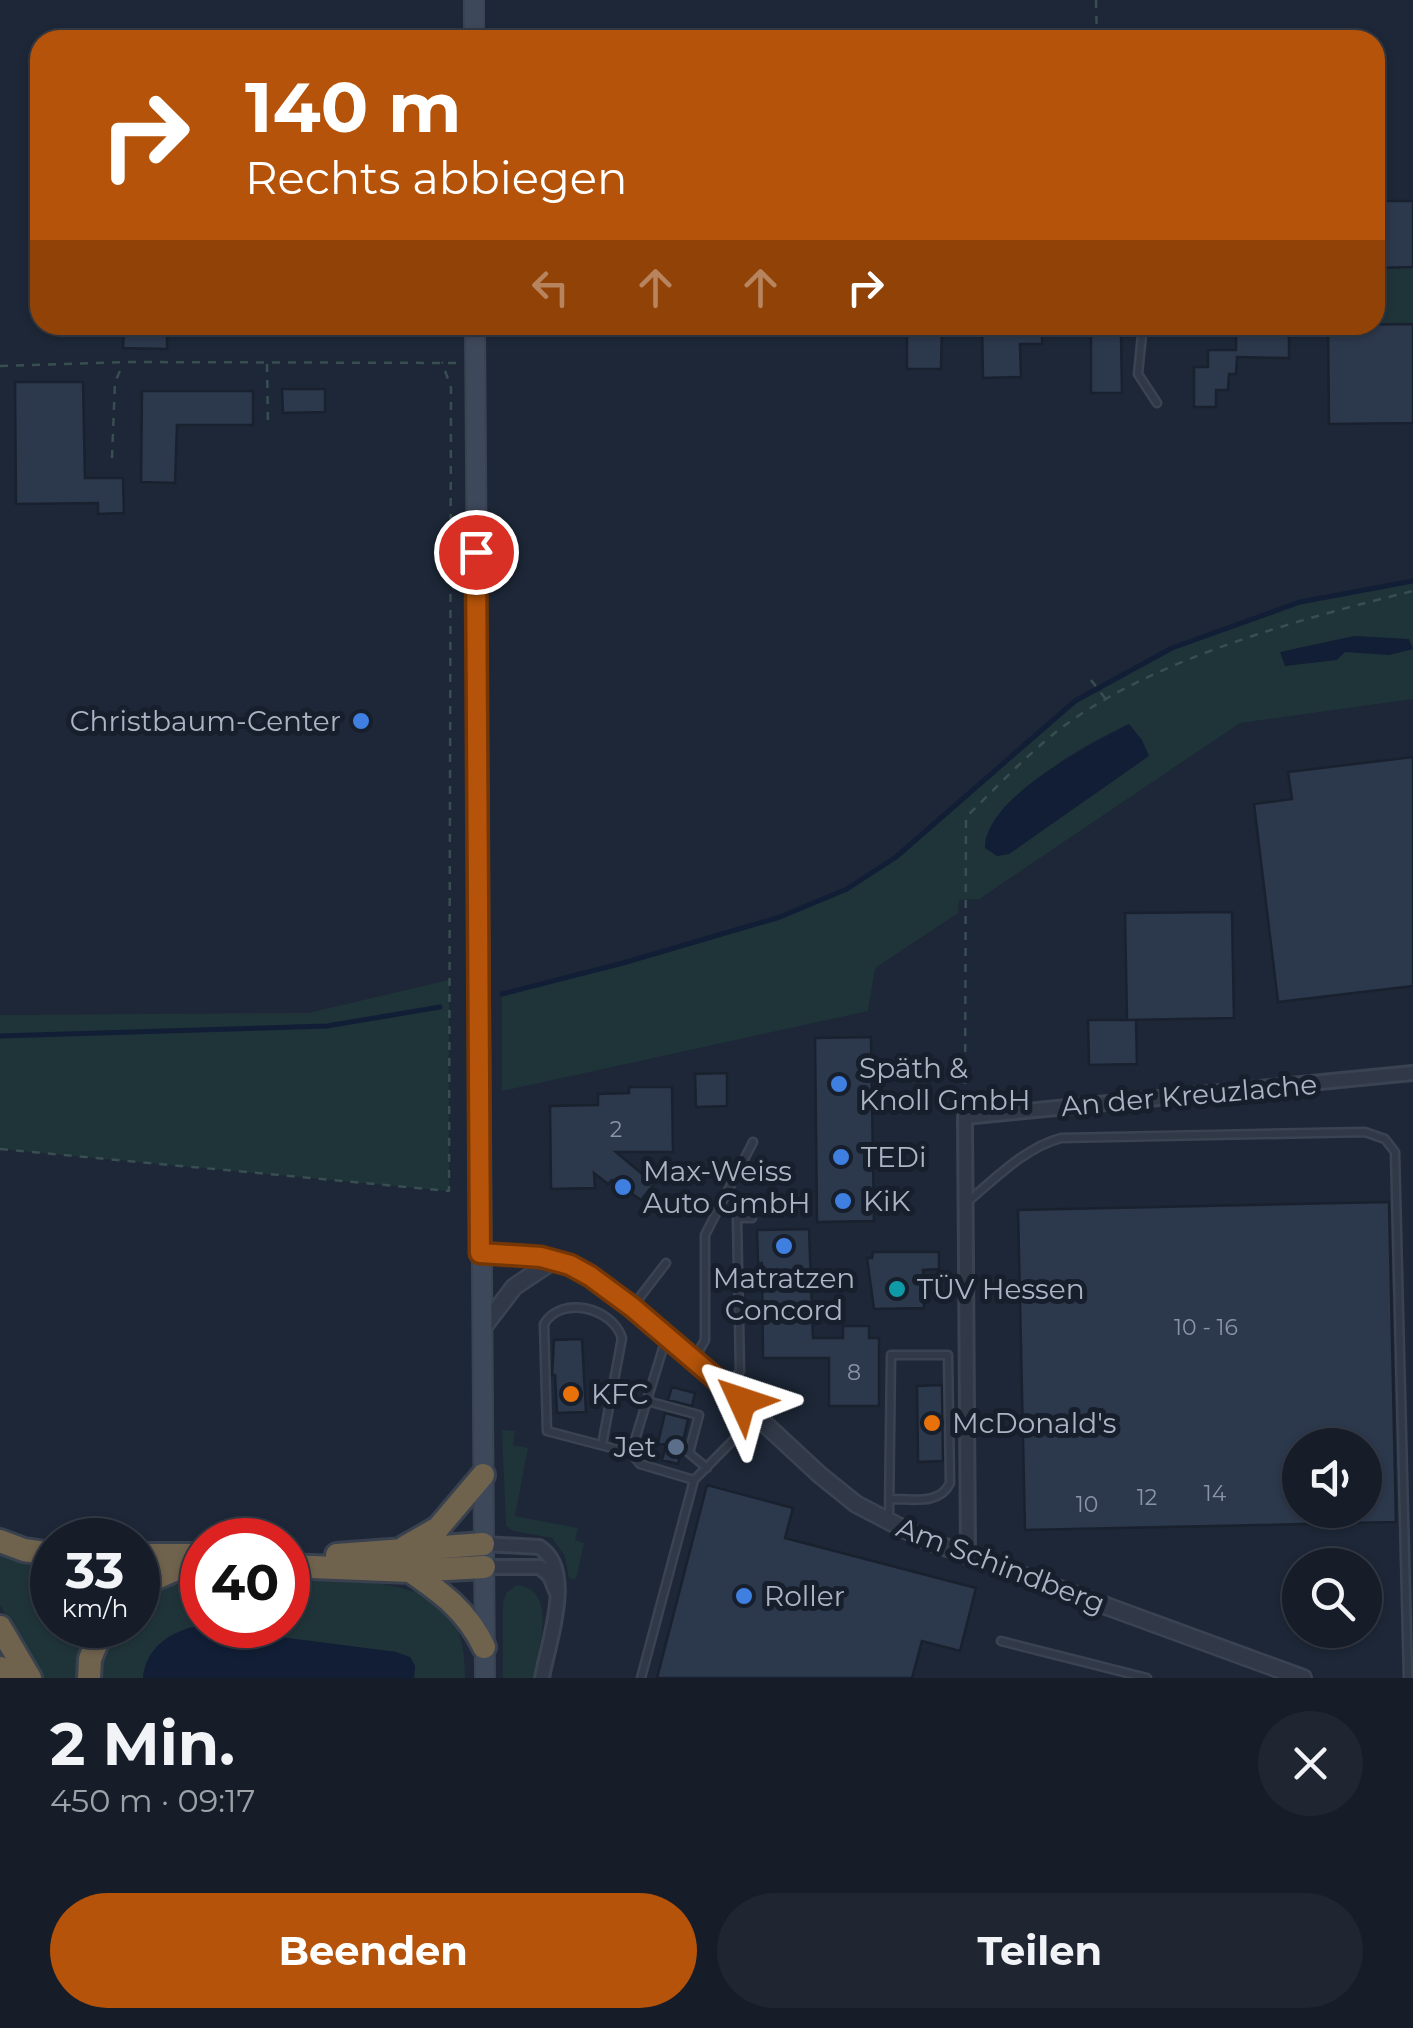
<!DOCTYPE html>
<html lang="de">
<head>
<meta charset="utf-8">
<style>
  :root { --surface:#161d29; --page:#1f2631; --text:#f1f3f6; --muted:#9ea2a8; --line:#353b46; --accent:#b45309 }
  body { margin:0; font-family:Montserrat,sans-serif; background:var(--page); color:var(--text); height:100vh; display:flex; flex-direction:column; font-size:38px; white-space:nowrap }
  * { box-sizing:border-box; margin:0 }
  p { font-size:32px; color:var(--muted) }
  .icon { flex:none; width:55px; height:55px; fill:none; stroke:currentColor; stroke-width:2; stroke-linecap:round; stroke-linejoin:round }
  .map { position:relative; height:1678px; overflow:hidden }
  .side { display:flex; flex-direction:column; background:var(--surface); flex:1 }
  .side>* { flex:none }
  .top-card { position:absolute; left:30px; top:30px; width:1355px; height:305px; border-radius:30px; box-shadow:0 2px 8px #0004,0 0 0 2px var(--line); background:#b45309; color:#fff; overflow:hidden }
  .tools { position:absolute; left:1282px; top:1428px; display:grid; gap:20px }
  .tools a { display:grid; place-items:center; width:100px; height:100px; border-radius:50%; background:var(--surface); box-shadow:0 2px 8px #0004,0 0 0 2px var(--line); font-size:50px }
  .speed { position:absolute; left:30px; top:1518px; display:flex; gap:20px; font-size:50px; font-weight:700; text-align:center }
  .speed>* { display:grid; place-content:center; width:130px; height:130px; border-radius:50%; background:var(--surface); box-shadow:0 2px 8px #0004,0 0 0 2px var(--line); line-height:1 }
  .speed small { font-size:25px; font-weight:400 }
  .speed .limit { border:15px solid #d22; background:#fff; color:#111 }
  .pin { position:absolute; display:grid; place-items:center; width:85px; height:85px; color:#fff; margin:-42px; border:5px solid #fff; border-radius:50%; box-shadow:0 2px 10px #0007 }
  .me { position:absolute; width:110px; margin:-55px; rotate:312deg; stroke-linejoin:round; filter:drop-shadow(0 0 8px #0008) }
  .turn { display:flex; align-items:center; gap:35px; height:210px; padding:0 50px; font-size:45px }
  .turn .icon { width:130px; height:130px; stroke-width:2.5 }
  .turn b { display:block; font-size:70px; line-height:85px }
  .lanes { display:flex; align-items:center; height:95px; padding:0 50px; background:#0003; justify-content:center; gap:50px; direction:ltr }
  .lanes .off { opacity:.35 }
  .round { display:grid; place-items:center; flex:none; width:105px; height:105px; border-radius:52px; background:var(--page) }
  .overview { display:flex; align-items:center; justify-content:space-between; height:170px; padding:0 50px }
  h1 { font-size:60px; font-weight:700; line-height:75px }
  .button { display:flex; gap:20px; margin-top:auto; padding:20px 50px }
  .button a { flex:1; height:115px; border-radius:60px; background:var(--accent); color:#fff; font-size:40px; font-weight:700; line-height:115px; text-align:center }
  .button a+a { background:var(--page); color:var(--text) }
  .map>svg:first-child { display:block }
  .green { fill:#1f3439; fill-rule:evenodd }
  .water { fill:#111e35 }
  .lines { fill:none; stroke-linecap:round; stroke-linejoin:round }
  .stream { stroke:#111e35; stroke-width:5 }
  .building { fill:#2c384c; stroke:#19212e; stroke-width:2.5; fill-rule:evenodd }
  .service-casing { stroke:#3a4351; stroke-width:11 }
  .minor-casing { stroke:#3a4351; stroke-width:18 }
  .tertiary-casing { stroke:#3a4351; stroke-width:20 }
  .secondary-casing { stroke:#3a4351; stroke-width:22 }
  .motorway-casing { stroke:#39414f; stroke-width:28 }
  .path { stroke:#384e51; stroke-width:2.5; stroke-dasharray:8 8; stroke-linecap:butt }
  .service { stroke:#313948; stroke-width:6 }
  .minor { stroke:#313948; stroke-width:12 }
  .tertiary { stroke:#313948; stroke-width:15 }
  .secondary { stroke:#3e485b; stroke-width:18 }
  .motorway { stroke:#6f634d; stroke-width:22 }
  .route-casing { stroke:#753606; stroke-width:25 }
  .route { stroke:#b45309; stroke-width:18 }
  .shop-dot { fill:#3f7fe0; stroke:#171f2c; stroke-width:4 }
  .culture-dot { fill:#0f9aa8; stroke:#171f2c; stroke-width:4 }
  .food-dot { fill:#e8710a; stroke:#171f2c; stroke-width:4 }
  .service-dot { fill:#5c6f8a; stroke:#171f2c; stroke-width:4 }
  .labels { text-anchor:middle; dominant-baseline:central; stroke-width:10; stroke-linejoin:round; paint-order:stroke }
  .number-label { font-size:22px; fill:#8994a6 }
  .poi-label { font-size:28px; fill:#aab4c5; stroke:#171f2c; text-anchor:start }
  .street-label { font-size:28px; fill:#aab4c5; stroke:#171f2c }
</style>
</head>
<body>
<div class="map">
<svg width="1413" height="1678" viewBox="0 0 1413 1678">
  <rect width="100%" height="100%" fill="#1d2737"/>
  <path class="green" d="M1413,267V324L1375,325V268Z
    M1413,581V699L1240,723L979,899L959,900L958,913L875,968L868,1011L502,1091V994L623,963L780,917L847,889L896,857L1075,701L1172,648L1300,602ZM1129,724L1148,756L1009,854L997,856L985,839C1021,783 1070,751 1129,724Z
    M449,980V1191L0,1149V1015L308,1013Z
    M502,1430L515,1431L513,1445L528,1448L515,1516L578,1528L575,1540L584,1543L576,1579L569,1578L565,1556L552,1538L513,1531L506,1526Z
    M0,1546L52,1559V1625H93L79,1678H43L0,1605Z
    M202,1578V1625C173,1630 146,1646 143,1678H100L107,1640L119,1625H138V1605L164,1587Z
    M288,1578C329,1578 418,1579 447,1611C462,1628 465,1656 465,1678H414L415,1666L396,1652L287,1638L232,1625H288Z
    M517,1585C559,1590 538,1650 533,1678H503V1602L507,1592Z"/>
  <path class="water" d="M1354,636L1409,639L1413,649L1389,655L1345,652L1337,660L1285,666L1280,652Z
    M1129,724L1142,740L1149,756L1009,854L997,856L985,848C985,797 1090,745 1129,724Z
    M202,1625H232L287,1638L396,1652L410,1657L415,1666L414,1678H143C146,1646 173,1630 202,1625Z"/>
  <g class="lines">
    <path class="stream" d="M502,994L623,963L780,917L847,889L896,857L1075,701L1172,648L1300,602L1413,581
      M0,1036L327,1026L440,1007"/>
  </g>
  <path class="building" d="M1375,201H1413V267L1375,268Z
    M1413,324V423L1329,424L1328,325Z
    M907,325H942L941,369H907Z
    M982,325H1042V344H1020L1021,377L983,378Z
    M1236,325H1289V358L1237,357L1236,374H1229L1228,390H1216V407H1194V367H1208V350H1236Z
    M124,326L167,327V349L123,348Z
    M1091,335H1121L1122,393H1091Z
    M15,382H83L85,478H123L124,513L98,514V503L16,504Z
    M282,389H325V412L283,413Z
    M142,391H253V425H177L175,483L141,482Z
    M1413,757V986L1278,1002L1254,804L1292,799L1288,772Z
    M1232,912L1234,1018L1127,1020L1125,913Z
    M1088,1020H1136L1137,1064L1089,1065Z
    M871,1037L874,1221L817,1222L815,1038Z
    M727,1073V1106L696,1107L695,1074Z
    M629,1087H672L673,1152H616L654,1184L641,1200L612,1180L608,1184L594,1173L595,1188L551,1189L550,1106L598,1105V1094L629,1093Z
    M1389,1202L1396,1522L1025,1530L1018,1210ZM1300,1445H1365V1510H1300Z
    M809,1229L813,1338H843V1326H869V1338H879V1406H829V1358H763L762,1263H758L757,1230Z
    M873,1252H939V1269L923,1270L924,1308L874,1309L867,1258H872Z
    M582,1339L586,1412L557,1413L555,1375H552L554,1340Z
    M942,1385L943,1461L918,1462L917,1386Z
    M672,1387L695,1393L692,1406L668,1400Z
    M665,1413L688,1419L678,1464L662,1460L666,1445L658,1443Z
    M707,1485L793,1508L785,1538L976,1588L960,1651L922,1641L912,1678H657Z"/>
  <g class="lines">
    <g class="service-casing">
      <path id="service" d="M1143,325L1138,374L1157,403
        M966,1203C995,1179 1024,1148 1061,1138L1365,1132L1385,1139L1395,1152L1408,1678
        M633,1306L666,1263
        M696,1356L705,1340V1235L753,1142
        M728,1386L740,1371L737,1218H752
        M647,1401L699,1415L689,1453L707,1468
        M602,1445L622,1338C612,1307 561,1295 544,1324L547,1431L631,1453L640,1464L694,1480
        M631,1453L663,1348L670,1339
        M889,1517L891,1355H948L950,1483C940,1505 913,1499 891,1499
        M1001,1641L1147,1678
        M641,1678L694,1480L756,1417"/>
    </g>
    <g class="minor-casing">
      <path id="minor" d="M483,1544L539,1547C576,1569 548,1643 542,1678
        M968,1554L965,1117L1413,1073
        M484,1567H540L550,1576L556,1591"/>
    </g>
    <g class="tertiary-casing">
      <path id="tertiary" d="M480,1253L541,1257L571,1265L590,1275L694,1358L820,1475L856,1504L923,1539L1303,1678
        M482,1329L514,1287L554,1260"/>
    </g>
    <g class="secondary-casing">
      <path id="secondary" d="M474,0V40
        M475,325L485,1678"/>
    </g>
    <g class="motorway-casing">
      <path id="motorway" d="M0,1541L24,1550L52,1554
        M405,1547L438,1528L483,1475
        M138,1555H199
        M337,1555L483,1544
        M288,1566L410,1571L484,1567
        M410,1571C442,1593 467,1611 484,1647
        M138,1586L179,1568L202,1566
        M0,1627L30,1678
        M0,1668L6,1678
        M89,1678L90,1659L104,1625"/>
    </g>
    <path class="path" d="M1096,0L1097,40
      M267,364L268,426
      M0,366L124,362L458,363
      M112,458L115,382L123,364
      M1091,680L1105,698
      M965,1100L966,817C999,785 1031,750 1068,723C1160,657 1303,618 1413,591
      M0,1149L449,1191L451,388L442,362"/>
    <use href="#service" class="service"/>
    <use href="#minor" class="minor"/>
    <use href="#tertiary" class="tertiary"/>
    <use href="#secondary" class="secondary"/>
    <use href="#motorway" class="motorway"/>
  </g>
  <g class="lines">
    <g class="route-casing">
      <path id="route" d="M476,552L480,1253L541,1257L570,1265L590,1276L632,1307L742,1401"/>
    </g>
    <use href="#route" class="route"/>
  </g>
  <g class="shop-dot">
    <circle cx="361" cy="721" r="10"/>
    <circle cx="839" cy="1084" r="10"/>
    <circle cx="841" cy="1157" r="10"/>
    <circle cx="623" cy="1187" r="10"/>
    <circle cx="843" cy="1201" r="10"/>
    <circle cx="784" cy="1246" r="10"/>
    <circle cx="744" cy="1596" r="10"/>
  </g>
  <circle class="culture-dot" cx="897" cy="1289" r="10"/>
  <g class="food-dot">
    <circle cx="571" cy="1394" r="10"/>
    <circle cx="932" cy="1423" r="10"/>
  </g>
  <circle class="service-dot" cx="676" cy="1447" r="10"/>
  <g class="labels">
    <g class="number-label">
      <text x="616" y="1129">2</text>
      <text x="1206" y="1327">10 - 16</text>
      <text x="854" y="1372">8</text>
      <text x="1215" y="1493">14</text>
      <text x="1147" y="1497">12</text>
      <text x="1087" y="1504">10</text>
    </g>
    <g class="poi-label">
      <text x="341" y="721" text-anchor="end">Christbaum-Center</text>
      <text x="859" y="1068">Späth &amp;<tspan x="859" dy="32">Knoll GmbH</tspan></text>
      <text x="861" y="1157">TEDi</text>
      <text x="643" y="1171">Max-Weiss<tspan x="643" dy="32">Auto GmbH</tspan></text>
      <text x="863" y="1201">KiK</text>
      <text x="784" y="1278" text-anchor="middle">Matratzen<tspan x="784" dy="32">Concord</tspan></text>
      <text x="917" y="1289">TÜV Hessen</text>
      <text x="591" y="1394">KFC</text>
      <text x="952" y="1423">McDonald's</text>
      <text x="656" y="1447" text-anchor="end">Jet</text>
      <text x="764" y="1596">Roller</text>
    </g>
    <g class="street-label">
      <text transform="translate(1189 1095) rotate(-5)">An der Kreuzlache</text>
      <text transform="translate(1001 1565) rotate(21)">Am Schindberg</text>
    </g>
  </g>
</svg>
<div class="tools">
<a><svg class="icon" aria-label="sound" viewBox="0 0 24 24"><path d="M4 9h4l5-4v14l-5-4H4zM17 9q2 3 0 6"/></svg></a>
<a><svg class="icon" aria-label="search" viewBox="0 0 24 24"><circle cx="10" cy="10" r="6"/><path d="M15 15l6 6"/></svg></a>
</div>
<div class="speed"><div>33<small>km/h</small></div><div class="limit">40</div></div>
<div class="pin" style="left:476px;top:552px;background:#d93025"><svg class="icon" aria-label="arrive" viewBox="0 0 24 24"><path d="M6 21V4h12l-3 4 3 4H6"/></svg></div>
<svg class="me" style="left:742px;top:1401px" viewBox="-20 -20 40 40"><path d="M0-17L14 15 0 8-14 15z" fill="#b45309" stroke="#fff" stroke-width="4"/></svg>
<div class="top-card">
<div class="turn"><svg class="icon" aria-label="right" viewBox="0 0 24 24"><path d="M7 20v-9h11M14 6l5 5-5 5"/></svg><div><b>140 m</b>Rechts abbiegen</div></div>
<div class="lanes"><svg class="icon off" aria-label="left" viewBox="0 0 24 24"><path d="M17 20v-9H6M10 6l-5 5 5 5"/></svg><svg class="icon off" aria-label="ahead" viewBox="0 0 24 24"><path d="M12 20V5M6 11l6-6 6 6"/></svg><svg class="icon off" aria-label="ahead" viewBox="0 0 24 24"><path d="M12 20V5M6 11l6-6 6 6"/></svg><svg class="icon" aria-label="right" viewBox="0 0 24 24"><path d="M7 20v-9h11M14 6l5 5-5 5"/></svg></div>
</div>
</div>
<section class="side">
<div class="overview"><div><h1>2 Min.</h1><p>450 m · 09:17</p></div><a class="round"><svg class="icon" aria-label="close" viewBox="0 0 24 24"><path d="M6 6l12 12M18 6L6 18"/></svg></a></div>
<div class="button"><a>Beenden</a><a>Teilen</a></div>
</section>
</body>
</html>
